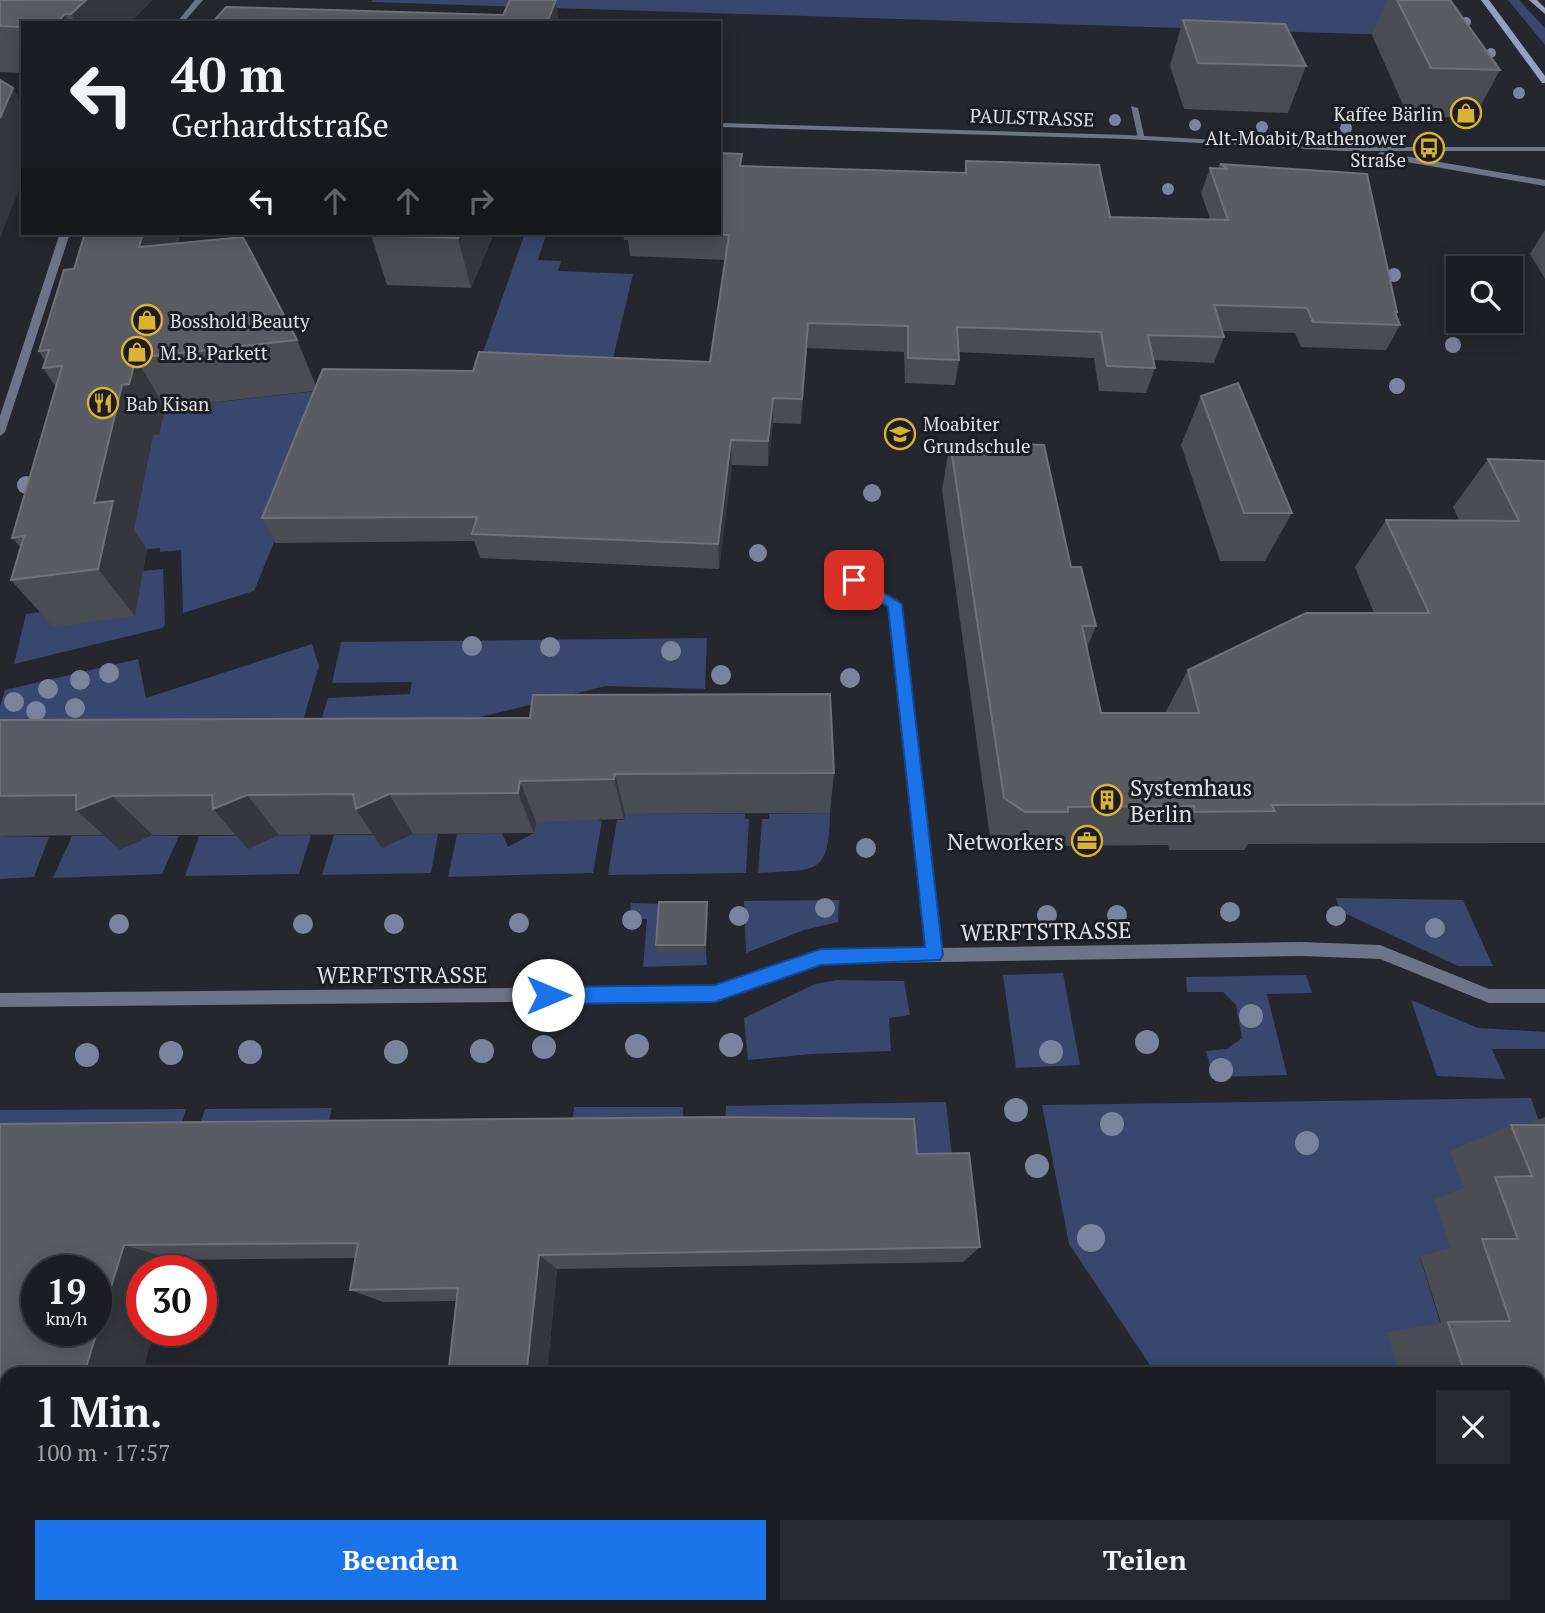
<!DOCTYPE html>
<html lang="de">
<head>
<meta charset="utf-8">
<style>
  :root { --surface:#1b1d22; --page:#282a2f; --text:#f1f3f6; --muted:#a0a2a5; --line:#393b40; --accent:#1a73e8 }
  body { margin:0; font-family:"PT Serif",serif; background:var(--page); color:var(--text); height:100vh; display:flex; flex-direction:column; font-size:26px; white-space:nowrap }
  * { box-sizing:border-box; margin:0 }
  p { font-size:23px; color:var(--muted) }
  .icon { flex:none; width:38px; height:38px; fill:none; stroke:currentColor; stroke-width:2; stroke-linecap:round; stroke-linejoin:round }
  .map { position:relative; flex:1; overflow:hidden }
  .drawer { position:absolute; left:0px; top:1367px; width:1545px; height:247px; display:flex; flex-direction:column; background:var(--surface); border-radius:21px 21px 0 0; box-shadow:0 4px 18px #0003,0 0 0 2px var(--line) }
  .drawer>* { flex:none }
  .banner { position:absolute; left:21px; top:21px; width:700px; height:214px; border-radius:0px; box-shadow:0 4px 18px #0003,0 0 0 2px var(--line); background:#1b1d22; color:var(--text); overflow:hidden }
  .buttons { position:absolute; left:1446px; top:256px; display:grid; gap:14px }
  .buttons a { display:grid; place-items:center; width:77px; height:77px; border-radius:0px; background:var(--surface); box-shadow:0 4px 18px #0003,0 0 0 2px var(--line); font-size:35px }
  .speed { position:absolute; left:21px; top:1255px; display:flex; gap:14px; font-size:35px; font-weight:700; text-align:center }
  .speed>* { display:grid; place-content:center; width:91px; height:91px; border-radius:50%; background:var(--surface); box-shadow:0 4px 18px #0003,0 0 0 2px var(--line); line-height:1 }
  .speed small { font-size:18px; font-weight:400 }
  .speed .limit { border:10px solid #d22; background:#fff; color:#111 }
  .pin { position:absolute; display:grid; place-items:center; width:60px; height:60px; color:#fff; margin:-30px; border-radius:14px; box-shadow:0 4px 10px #0006 }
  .me { position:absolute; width:77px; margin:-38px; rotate:90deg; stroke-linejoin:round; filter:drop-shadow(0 0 5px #0008) }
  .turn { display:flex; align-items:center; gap:24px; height:147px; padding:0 35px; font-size:32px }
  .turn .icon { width:91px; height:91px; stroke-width:2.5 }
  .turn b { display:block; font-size:49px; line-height:60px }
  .lanes { display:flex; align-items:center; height:66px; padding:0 35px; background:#0003; justify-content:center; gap:35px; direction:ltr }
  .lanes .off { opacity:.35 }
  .round { display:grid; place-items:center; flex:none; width:74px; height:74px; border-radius:0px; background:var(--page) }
  .overview { display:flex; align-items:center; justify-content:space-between; height:119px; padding:0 35px }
  h1 { font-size:42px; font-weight:700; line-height:52px }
  .action { display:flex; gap:14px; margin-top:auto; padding:14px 35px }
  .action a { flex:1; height:80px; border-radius:0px; background:var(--accent); color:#fff; font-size:28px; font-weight:700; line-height:80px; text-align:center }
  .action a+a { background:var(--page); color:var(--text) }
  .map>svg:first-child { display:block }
  .green { fill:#39466e }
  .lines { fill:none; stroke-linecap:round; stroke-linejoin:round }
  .service { fill:#6c7488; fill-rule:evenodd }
  .minor { fill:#6c7488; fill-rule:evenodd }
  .tertiary { fill:#6c7488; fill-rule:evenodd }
  .secondary { fill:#939fc1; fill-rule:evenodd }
  .tree { fill:#79839e }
  .wall { fill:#4a4c53 }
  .shaded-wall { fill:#34373d }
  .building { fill:#5a5c63; stroke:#6f7177; stroke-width:2; fill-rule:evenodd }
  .route { fill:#1a73e8; stroke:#114b97; stroke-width:2 }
  .labels { text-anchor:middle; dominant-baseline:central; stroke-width:6; stroke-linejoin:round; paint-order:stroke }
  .far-poi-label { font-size:19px; fill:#dfe1e5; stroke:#1b1d23; text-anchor:start }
  .far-street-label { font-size:19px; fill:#dfe1e5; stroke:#1b1d23 }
  .poi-label { font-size:23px; fill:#dfe1e5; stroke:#1b1d23; text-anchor:start }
  .street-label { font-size:23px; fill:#dfe1e5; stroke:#1b1d23 }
</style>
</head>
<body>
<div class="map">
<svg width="1545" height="1613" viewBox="0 0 1545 1613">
  <rect width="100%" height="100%" fill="#24272d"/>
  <path class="green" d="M373,0H1424L1455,37L371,2Z
    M1508,0H1519L1545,28V45Z
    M525,233H621L619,237L546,234L538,260L561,261L558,271L633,274L610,371L475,375Z
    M317,391L334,395L254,591L183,613L181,550L160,552V548L129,551L153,435L159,434L165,408Z
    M163,569L165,625L162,628L14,664L26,614L57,610L143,571Z
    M707,638L705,689L606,686L472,719L321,721L328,698L410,694L412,682L332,683L341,642Z
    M312,644L319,666L302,724L0,814V707L5,690L138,659L146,698Z
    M830,813C829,877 816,869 758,873L762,819H769V814Z
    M625,814H745V819H749L746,873L608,875L617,820H624Z
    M537,815H599L598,820L602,821L593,873L448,877L457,834L502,833L508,847L534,833Z
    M438,834L431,873L322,875L334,835Z
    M119,835L120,849L142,840L144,835L179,836L162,874L53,878L72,836Z
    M311,835L299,874L185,876L199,836Z
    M0,836L49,837L34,877L0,879Z
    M1336,898L1463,900L1493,966H1458L1340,911Z
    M839,900L838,922L804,930L746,953L744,901Z
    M631,903L660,904L657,952H706L707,965L643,967L647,919L629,918Z
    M1063,973L1080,1065L1016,1068L1003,975Z
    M1306,975L1312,993L1267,994L1287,1075L1213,1077L1206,1051L1227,1049L1242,1038L1236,1005L1223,992H1187L1186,977Z
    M837,980L904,981L910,1015L889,1018L891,1051L811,1054L748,1060L744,1018L815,984Z
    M1411,1000L1478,1028L1545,1032V1049H1492L1505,1079L1437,1076Z
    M1531,1098L1544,1136L1468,1199L1453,1256L1420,1257L1443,1332L1399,1374H1156L1069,1244L1042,1105Z
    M946,1102L954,1175L724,1140L726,1106Z
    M574,1107H683V1141L570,1144Z
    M332,1108L323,1144L193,1145L205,1109Z
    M186,1109L175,1146L0,1147V1110Z"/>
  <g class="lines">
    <path class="service" d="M1131,106L1138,108L1145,140L1138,138Z"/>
    <path class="minor" d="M195,0H203L183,23H176Z
      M60,233H70L5,432L0,436V416Z
      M854,576L899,601L901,604L941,948L1301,942L1380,945L1489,989H1545V1003H1489L1380,959L1301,956L821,964L715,1000L0,1007V993L715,986L821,950L926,948L889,606L850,583L848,580Z"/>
    <path class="tertiary" d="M719,123L1127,135L1344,147H1545V151H1344L1127,139L719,127Z
      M1381,152L1545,180V186L1378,157L1377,155Z"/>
    <path class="secondary" d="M1481,0H1489L1545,76V83H1542Z
      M1529,0H1537L1545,8V14Z"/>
  </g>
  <g class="tree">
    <circle cx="1466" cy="22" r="5"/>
    <circle cx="1491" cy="53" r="5"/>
    <circle cx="1519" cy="93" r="6"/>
    <circle cx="1115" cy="120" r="6"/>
    <circle cx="1195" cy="125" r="6"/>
    <circle cx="1262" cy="127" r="6"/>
    <circle cx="1346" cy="128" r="6"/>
    <circle cx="1168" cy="189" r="6"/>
    <circle cx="1394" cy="275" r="7"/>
    <circle cx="1453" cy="345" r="8"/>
    <circle cx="1397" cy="386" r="8"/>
    <circle cx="26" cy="485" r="9"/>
    <circle cx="872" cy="493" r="9"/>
    <circle cx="758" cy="553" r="9"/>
    <circle cx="472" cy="646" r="10"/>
    <circle cx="550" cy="647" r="10"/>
    <circle cx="671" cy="651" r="10"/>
    <circle cx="109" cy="673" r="10"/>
    <circle cx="721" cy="675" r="10"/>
    <circle cx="850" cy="678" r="10"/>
    <circle cx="80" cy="680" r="10"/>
    <circle cx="48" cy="689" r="10"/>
    <circle cx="14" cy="702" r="10"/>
    <circle cx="75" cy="708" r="10"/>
    <circle cx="36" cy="711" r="10"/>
    <circle cx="866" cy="848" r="10"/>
    <circle cx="825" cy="908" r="10"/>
    <circle cx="1230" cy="912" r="10"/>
    <circle cx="1047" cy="915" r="10"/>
    <circle cx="1117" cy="915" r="10"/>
    <circle cx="739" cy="916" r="10"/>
    <circle cx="1336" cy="916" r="10"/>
    <circle cx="632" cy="920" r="10"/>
    <circle cx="519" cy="923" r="10"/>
    <circle cx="119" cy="924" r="10"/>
    <circle cx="303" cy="924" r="10"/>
    <circle cx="394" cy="924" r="10"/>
    <circle cx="1435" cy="928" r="10"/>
    <circle cx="1251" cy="1016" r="12"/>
    <circle cx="1147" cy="1042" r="12"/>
    <circle cx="731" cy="1045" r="12"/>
    <circle cx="637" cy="1046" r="12"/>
    <circle cx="544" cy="1047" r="12"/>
    <circle cx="482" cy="1051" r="12"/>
    <circle cx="250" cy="1052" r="12"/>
    <circle cx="396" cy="1052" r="12"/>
    <circle cx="1051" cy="1052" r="12"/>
    <circle cx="171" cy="1053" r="12"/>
    <circle cx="87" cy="1055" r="12"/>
    <circle cx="1221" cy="1070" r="12"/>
    <circle cx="1016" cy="1110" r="12"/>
    <circle cx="1112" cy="1124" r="12"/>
    <circle cx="1307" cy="1143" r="12"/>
    <circle cx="1037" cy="1166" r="12"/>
    <circle cx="1091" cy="1238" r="14"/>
  </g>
  <path class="wall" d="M0,0H152L130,23H23V73L0,72Z
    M1387,0H1450L1500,70L1474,118L1408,116L1372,35Z
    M1183,20L1306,66L1288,113L1184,109L1170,66Z
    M966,161L1110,217L1210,219L1201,193L1210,168L1218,169L1220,164L1367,174L1397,312L1396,314L1400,325L1386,350L1301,347L1295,333L1222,331L1224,337L1214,363L1154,360L1155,368L1146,393L1099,391L1094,358L958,352L959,360L955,385L905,383L904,352L807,348L801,424L773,423L768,466L732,465L719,569L480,558L474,541L275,543L262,518L314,391L165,408L159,434L153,435L134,530L147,549L135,616L53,627L11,580L21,548L12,538L56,387L43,368L45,361L39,351L74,269L85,233H180L178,244L297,340L316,386L473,371L710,362L725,260L630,256L628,240H624L623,233H719L742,166L964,173Z
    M1545,230V279L1530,254Z
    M494,233L471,288L387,285L371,235Z
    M1201,396L1292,513L1265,561H1220L1181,445Z
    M950,442L1071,567L1096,626L1087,648L1101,713H1165L1188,670L1374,613L1355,567L1386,520H1459L1453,507L1488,459L1545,461V843L1248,844L1244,850H1169L1168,845L1053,846L1050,851H1010L990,837L942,490Z
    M0,720L834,773L830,813L625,814L624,819L536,822L534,833L413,834L382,848L373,834L279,835L248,849L236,835H153L119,849L104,835L0,836Z
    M707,902L708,909L706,952H657L656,945Z
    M1545,1117V1613H1030L1023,1608V1606H1538V1374H1399L1387,1332L1441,1323L1420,1256L1450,1248L1434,1199L1464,1188L1450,1151L1511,1125H1526Z
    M0,1124L917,1154L980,1247L963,1262L557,1269L547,1374L475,1373L449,1367L456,1301L383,1302L350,1290L355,1258L175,1260L172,1270H142Z"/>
  <path class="shaded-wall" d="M86,0H152L130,23H75L71,14Z
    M556,0L559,23H547Z
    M65,14L69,23H56Z
    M13,88L23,105V180L0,238V118Z
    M143,233H180L166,298L139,247Z
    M461,233H494L471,288L458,238Z
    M808,323L807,348L801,424L802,399Z
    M136,358L165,408L159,434L153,435L134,530L147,549L135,616L98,569L94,503L122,385Z
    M773,398V423L768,466V441Z
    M731,440L732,465L719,569L718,544Z
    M615,774L625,814L624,819L614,779Z
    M520,781L536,822L534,833L518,793Z
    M389,794L413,834L382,848L356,809Z
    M247,795L279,835L248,849L213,809Z
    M112,796L153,835L119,849L76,810Z
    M707,902L708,909L706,952L705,945Z
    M124,1245L175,1260L172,1270H142V1330H155L142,1374H84Z
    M539,1255L557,1269L547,1374L527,1368Z
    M212,1606H255L259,1613H207Z"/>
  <path class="building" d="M0,0H86L71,14H65L56,23H23V27L0,26Z
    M510,0H556L547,23H212L226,7L503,15Z
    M1397,0H1450L1500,70L1431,68Z
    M1183,20L1285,24L1306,66L1198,63Z
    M0,80L13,88L0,118Z
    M719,153L742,154L740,166L966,173V161L1099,165L1110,217L1228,220L1210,168L1228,169L1220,164L1367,174L1397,312H1395L1400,325L1313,322L1307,308L1214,305L1224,337L1148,335L1155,368L1107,366L1101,332L957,327L959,360L908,358V326L808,323L802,399L773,398L768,441L731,440L718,544L472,534L477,517L262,518L323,369L473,371L479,352L710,362L729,235L672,233H719Z
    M85,233H143L139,247L243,237L297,340L136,358L129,384L122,385L94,503L113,501L98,569L11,580L24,536L12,538L62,366L43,368L49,350L39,351L64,270L74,269Z
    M372,233H461L458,238L371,235Z
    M1238,383L1292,513H1244L1201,396Z
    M950,442L1044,445L1071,567H1081L1096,626H1082L1101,713H1199L1188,670L1306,613H1429L1386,520L1519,521L1488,459L1545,461V804L1272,805L1275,811L1195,812L1194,806L1068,807V812H1025L1004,798Z
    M830,694L834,773L615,774L614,779L520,781L518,793L389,794L356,809L353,794L247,795L213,809L212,795L112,796L76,810V795L0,796V720L530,718L533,695Z
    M659,902H707L705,945H656Z
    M721,1117L914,1119L917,1154L969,1153L980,1247L539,1255L527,1368L449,1367L458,1288L350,1290L358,1243L124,1245L84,1374H7V1593L0,1581V1124ZM37,1270H96V1330H37Z
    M1511,1125H1545V1613H1050L1049,1606H1538V1374H1465L1448,1322L1510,1321L1482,1239H1518L1495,1177L1532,1176Z
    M14,1606H212L207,1613H18Z"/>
  <path class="route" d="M854,575L902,604L943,955L940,960L821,965L715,1002L548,1004L542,1001L540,995L542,989L548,987L715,985L821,949L925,947L888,607L849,583L847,580Z"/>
  <defs>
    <g id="shop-ring" transform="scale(1.575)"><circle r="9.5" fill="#1b1d23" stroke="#dcb233" stroke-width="1.5"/><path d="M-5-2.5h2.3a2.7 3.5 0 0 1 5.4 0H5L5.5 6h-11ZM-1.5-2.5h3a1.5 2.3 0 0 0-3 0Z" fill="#dcb233"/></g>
    <g id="bus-ring" transform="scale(1.575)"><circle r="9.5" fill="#1b1d23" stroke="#dcb233" stroke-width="1.5"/><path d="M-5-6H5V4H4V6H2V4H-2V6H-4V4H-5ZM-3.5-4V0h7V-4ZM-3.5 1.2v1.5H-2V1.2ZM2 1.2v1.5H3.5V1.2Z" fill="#dcb233"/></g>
    <g id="restaurant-ring" transform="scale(1.575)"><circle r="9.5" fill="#1b1d23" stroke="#dcb233" stroke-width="1.5"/><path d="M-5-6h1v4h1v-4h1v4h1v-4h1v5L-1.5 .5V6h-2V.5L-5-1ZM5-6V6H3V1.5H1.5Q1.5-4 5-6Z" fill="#dcb233"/></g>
    <g id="school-ring" transform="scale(1.575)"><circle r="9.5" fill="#1b1d23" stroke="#dcb233" stroke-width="1.5"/><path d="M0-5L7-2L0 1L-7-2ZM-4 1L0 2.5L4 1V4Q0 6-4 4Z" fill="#dcb233"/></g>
    <g id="building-ring" transform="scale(1.575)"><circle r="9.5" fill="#1b1d23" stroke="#dcb233" stroke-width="1.5"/><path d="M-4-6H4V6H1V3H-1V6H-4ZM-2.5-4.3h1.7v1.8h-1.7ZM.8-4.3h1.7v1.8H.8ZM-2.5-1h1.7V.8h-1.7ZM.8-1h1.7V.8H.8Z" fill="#dcb233"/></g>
    <g id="office-ring" transform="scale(1.575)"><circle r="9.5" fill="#1b1d23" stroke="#dcb233" stroke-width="1.5"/><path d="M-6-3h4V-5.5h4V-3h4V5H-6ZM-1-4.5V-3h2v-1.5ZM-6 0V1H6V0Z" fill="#dcb233"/></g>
  </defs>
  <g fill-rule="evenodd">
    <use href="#shop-ring" x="1466" y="113"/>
    <use href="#bus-ring" x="1429" y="148"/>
    <use href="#shop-ring" x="147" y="320"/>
    <use href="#shop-ring" x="137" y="352"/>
    <use href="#restaurant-ring" x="103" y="403"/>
    <use href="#school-ring" x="900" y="434"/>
    <use href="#building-ring" x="1107" y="800"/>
    <use href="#office-ring" x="1087" y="841"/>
  </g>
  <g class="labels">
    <g class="far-poi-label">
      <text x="1443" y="113" text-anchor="end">Kaffee Bärlin</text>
      <text x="1406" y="137" text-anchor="end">Alt-Moabit/Rathenower<tspan x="1406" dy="22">Straße</tspan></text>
      <text x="170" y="320">Bosshold Beauty</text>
      <text x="160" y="352">M. B. Parkett</text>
      <text x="126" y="403">Bab Kisan</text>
      <text x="923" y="423">Moabiter<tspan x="923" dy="22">Grundschule</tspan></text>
    </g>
    <g class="far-street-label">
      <text transform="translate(1032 117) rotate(2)">PAULSTRASSE</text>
    </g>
    <g class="poi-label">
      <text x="1130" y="787">Systemhaus<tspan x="1130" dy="26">Berlin</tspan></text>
      <text x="1064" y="841" text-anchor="end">Networkers</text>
    </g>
    <g class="street-label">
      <text transform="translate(1046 931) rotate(-1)">WERFTSTRASSE</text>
      <text x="402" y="974">WERFTSTRASSE</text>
    </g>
  </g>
</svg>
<div class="buttons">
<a><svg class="icon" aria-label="search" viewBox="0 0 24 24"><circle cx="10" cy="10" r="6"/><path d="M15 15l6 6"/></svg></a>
</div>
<div class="speed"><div>19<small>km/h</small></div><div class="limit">30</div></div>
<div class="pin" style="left:854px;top:580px;background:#d93025"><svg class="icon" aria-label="arrive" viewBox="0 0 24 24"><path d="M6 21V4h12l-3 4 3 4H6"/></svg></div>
<svg class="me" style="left:548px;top:995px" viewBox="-20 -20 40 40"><circle r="19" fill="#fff"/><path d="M0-13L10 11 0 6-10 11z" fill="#1a73e8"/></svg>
<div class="banner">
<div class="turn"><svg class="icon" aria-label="left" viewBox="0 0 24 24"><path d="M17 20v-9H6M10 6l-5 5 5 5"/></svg><div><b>40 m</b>Gerhardtstraße</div></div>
<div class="lanes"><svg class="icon" aria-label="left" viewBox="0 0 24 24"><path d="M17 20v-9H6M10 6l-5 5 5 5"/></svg><svg class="icon off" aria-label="ahead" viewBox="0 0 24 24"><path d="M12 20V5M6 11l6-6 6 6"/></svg><svg class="icon off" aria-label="ahead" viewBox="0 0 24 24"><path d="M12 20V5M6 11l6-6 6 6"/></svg><svg class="icon off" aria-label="right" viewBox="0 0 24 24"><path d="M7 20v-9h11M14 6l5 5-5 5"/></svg></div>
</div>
<section class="drawer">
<div class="overview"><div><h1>1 Min.</h1><p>100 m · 17:57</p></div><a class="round"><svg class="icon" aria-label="close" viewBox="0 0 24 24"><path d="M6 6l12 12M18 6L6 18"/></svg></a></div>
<div class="action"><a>Beenden</a><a>Teilen</a></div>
</section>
</div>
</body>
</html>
